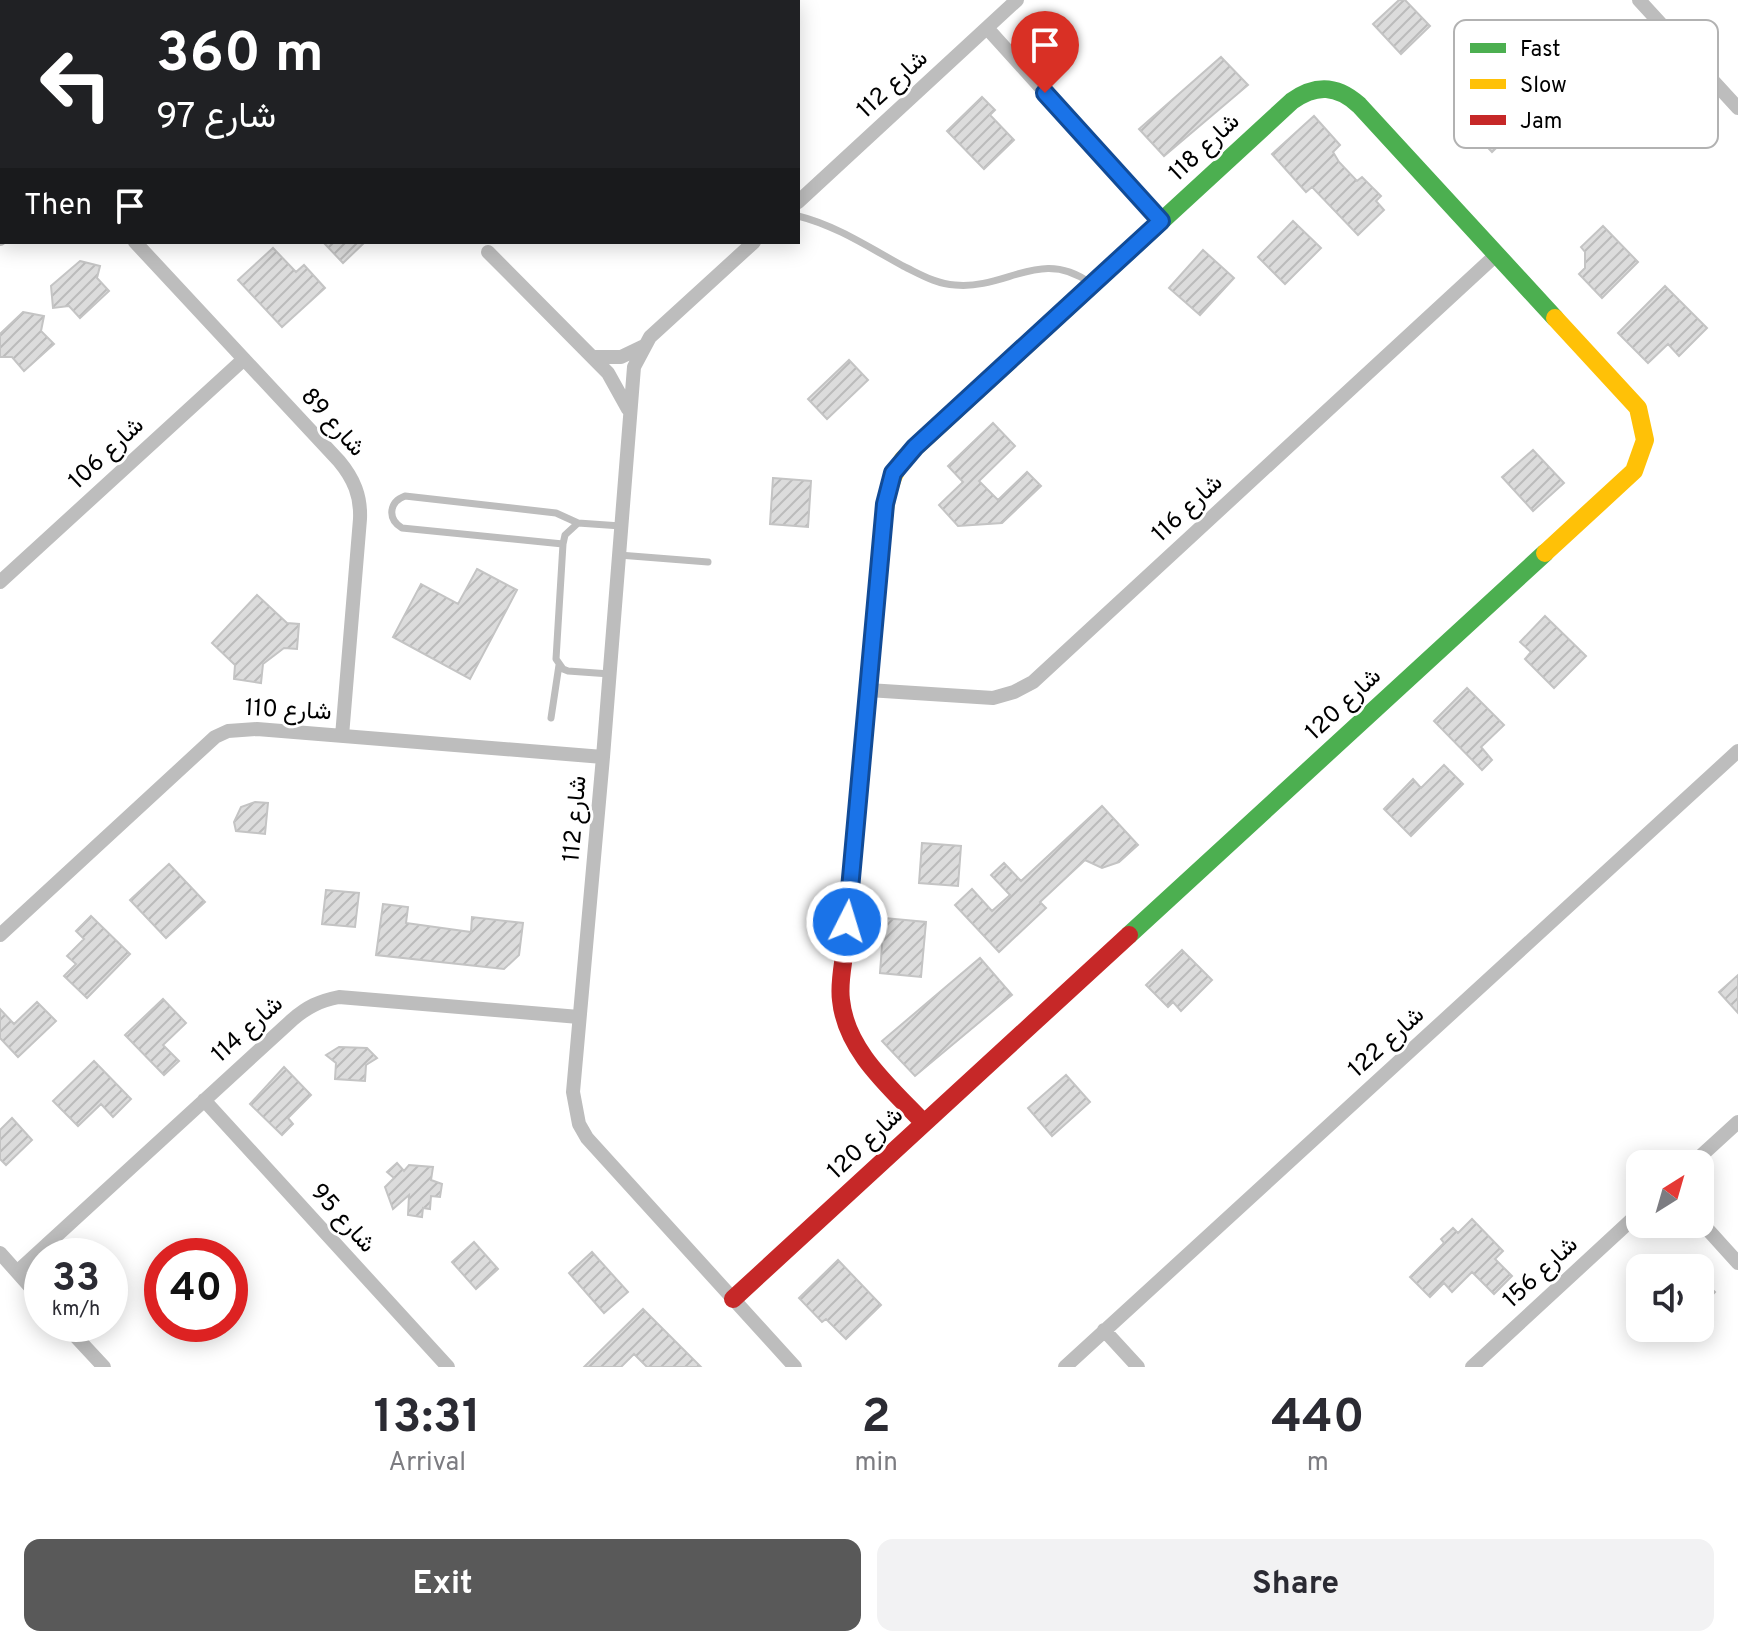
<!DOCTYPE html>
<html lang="en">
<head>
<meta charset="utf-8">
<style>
  :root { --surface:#fff; --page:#f2f2f3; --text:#2b2b33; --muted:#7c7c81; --accent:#595959 }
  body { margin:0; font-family:Overpass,Vazirmatn,sans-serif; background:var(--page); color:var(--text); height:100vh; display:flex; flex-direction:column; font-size:30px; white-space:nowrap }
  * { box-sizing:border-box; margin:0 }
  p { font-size:26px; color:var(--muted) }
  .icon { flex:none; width:44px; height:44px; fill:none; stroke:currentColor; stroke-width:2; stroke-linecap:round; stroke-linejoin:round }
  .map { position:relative; height:1367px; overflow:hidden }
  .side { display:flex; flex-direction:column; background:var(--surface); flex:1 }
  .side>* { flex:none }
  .banner { position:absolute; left:0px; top:0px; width:800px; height:244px; box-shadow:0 4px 20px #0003; background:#202124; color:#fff; overflow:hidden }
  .needle { width:52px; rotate:37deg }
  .tools { position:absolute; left:1626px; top:1150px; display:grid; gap:16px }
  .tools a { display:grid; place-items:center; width:88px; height:88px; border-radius:16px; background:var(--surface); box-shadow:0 4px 20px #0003; font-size:40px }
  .speed { position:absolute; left:24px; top:1238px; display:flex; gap:16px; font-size:40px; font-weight:700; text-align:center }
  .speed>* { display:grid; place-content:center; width:104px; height:104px; border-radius:50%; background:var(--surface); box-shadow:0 4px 20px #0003; line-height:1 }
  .speed small { font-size:20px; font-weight:400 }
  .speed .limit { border:12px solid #d22; background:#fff; color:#111 }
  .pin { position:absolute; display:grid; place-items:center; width:68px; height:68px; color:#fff; margin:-82px -34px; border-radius:50% 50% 50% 0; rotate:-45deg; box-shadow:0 0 8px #0007 }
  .pin .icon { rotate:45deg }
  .me { position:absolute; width:88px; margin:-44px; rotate:5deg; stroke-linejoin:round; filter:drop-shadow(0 0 6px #0008) }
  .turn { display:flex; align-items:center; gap:28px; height:168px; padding:0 24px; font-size:36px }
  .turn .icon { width:104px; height:104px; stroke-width:2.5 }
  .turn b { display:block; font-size:56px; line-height:68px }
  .then { display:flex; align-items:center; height:76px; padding:0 24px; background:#0003; gap:16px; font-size:30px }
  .eta { display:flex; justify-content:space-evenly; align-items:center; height:136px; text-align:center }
  .eta b { font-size:48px; font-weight:700; line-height:56px }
  .primary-button { display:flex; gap:16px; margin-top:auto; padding:16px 24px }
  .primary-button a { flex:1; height:92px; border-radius:16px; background:var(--accent); color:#fff; font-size:32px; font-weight:700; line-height:92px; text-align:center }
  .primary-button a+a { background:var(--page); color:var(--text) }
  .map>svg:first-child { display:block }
  .building { fill:url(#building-hatch); stroke:#c4c4c4; stroke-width:2 }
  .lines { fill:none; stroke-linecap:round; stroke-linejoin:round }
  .lane { stroke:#bdbdbd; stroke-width:7 }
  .street { stroke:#bdbdbd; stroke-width:14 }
  .fast { stroke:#4caf50; stroke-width:18 }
  .slow { stroke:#ffc107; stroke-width:18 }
  .jam { stroke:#c62828; stroke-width:18 }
  .route-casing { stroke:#114b97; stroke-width:20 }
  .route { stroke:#1a73e8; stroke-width:14 }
  .labels { text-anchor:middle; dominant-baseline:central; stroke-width:6; stroke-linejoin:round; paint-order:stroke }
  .street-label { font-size:24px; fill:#000; stroke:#fff }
  .key { fill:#fff; stroke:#b2b2b2; stroke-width:2 }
  .key-label { font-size:22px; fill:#000 }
</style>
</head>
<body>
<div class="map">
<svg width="1738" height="1367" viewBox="0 0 1738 1367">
  <defs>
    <pattern id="building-hatch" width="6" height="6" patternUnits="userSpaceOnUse" patternTransform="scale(2)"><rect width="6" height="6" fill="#dcdcdc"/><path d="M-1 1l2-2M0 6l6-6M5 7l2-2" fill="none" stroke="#bbb"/></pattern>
  </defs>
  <rect width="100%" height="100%" fill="#fff"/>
  <path class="building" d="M1399,0H1405L1430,26L1401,54L1373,24Z
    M1221,57L1248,85L1164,156L1139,129Z
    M1492,92L1522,123L1492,152L1462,120Z
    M982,97L995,110L990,115L1014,140L984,169L947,131Z
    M1314,116L1340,145L1333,152L1339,162L1357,181L1362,177L1381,196L1376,201L1384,210L1358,235L1312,187L1306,192L1272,154Z
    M1293,221L1321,248L1285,284L1258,257Z
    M1603,226L1638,262L1602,298L1579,274L1585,268V252L1581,247Z
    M323,242H365L343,263Z
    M273,248L296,272L304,265L325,288L282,327L238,280Z
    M1203,250L1234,278L1200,315L1169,288Z
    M80,261L100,266L97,278L109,291L80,318L69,306L53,308L51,286Z
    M1665,286L1707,328L1679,356L1668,344L1648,363L1618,333Z
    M23,312L44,316L41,331L54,344L24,371L12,357H0V334Z
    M849,360L868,380L827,419L808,399Z
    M993,423L1015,446L979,481L998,500L1027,472L1041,486L1002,523L958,526L939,505L963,482L948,466Z
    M1533,450L1564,483L1533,511L1502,477Z
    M773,478L811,481L808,527L770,524Z
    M477,569L517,590L470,679L393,637L421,584L458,604Z
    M257,595L287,623L299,624L297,649L284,648L263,664L261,683L234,679L235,665L212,643Z
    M1545,616L1586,656L1554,688L1525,659L1531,652L1520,642Z
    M1467,688L1504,725L1481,747L1492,760L1482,770L1434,721Z
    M1444,765L1463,784L1411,836L1384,809L1413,779L1421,788Z
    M255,802L268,803L265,834L236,831L234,822L241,807Z
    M1102,806L1138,845L1119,862L1102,868L1085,860L1040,902L1046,908L999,952L955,905L972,889L992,911L1010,895L991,875L1004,863L1021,881Z
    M922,843L961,846L958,886L919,883Z
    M169,864L205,902L166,938L130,900Z
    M326,890L359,893L355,927L322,924Z
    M383,904L408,907L406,923L471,932L472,917L523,923L519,955L504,969L376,955Z
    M91,916L130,954L87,998L64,976L76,964L67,956L84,939L76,931Z
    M884,918L926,922L921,977L880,973Z
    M1182,950L1212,980L1181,1011L1173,1002L1168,1007L1146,985Z
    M980,958L1012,995L915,1076L882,1041Z
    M1738,975V1013L1719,992Z
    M163,999L186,1023L163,1045L179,1061L164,1075L125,1035Z
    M37,1002L56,1021L18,1057L0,1038V1009L14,1024Z
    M339,1047L367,1048L377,1058L366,1065L365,1081L335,1079L336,1063L326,1055Z
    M94,1061L131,1099L113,1117L101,1104L78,1126L53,1101Z
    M284,1067L311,1095L288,1118L293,1124L282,1135L250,1104Z
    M1066,1075L1090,1102L1052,1136L1028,1108Z
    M12,1118L32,1140L6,1165L0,1159V1130Z
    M397,1163L404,1171L409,1165L433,1167L431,1180L442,1184L440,1197L431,1196L430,1209L423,1208L422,1217L408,1215L409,1195L393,1209L385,1187L394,1178L387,1172Z
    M1472,1219L1503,1251L1495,1259L1512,1276L1494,1294L1472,1272L1452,1292L1444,1283L1430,1297L1410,1277L1444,1243L1441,1239L1453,1228L1458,1233Z
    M474,1242L498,1269L476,1289L452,1262Z
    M592,1252L628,1292L604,1313L569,1273Z
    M838,1260L881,1305L846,1339L826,1319L822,1322L799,1298Z
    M1700,1278L1715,1292L1700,1308Z
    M643,1309L701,1367H647L634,1354L621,1367H584Z"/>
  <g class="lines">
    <path class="lane" d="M798,216C835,225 870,248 903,266C920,274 936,284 955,285C1006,290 1041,247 1090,283
      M563,544L402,528C387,519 389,502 405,496L556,513L578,523
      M619,555L708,562
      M610,674L568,671L563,669L556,659L563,544L565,535L578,523L621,526
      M551,718L559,665"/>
    <path class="street" d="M1639,0L1738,108
      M270,2L271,0
      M282,2V0
      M632,2L635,0
      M987,28L1161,221
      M798,202L1017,0
      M0,239L2,237
      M135,242L339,461C354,479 361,496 360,519L342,736
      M754,242L650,337L634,367L603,757L573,1092L579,1124L587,1138L795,1367
      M488,252L608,373L628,409
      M593,357H621L644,346
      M0,582L244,359
      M868,690L993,698L1014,692L1033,682L1497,254
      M0,935L215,737L228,731L257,729L603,757
      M204,1100L448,1367
      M1692,1164L1738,1122
      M1700,1221L1738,1263
      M0,1253L42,1300
      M17,1272L292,1020C307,1007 319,1001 339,997L579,1017
      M64,1324L104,1367
      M1104,1330L1138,1367
      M1065,1367L1738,751
      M1472,1367L1640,1212"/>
    <path class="fast" d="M1116,263L1292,101C1316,84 1337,85 1359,105L1555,318
      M1129,935L1545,553
      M844,956L881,547"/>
    <path class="slow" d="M881,547C884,516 885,485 903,459L1116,263
      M1545,553L1634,471L1645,440L1638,408L1555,318"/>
    <path class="jam" d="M844,956C842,970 839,986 841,1000C846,1051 891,1088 924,1123
      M733,1299L1129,935"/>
  </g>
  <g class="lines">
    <g class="route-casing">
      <path id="route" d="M847,922L885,504L893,473L915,447L1161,221L1045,93"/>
    </g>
    <use href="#route" class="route"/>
  </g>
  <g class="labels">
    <g class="street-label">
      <text transform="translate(893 85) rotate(-43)">شارع 112</text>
      <text transform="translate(1205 148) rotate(-43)">شارع 118</text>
      <text transform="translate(332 423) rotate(48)">شارع 89</text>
      <text transform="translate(107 454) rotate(-43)">شارع 106</text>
      <text transform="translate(1188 509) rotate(-43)">شارع 116</text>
      <text transform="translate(1344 705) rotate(-43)">شارع 120</text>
      <text transform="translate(288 711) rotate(3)">شارع 110</text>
      <text transform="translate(576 819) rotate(-85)">شارع 112</text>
      <text transform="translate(248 1030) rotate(-42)">شارع 114</text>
      <text transform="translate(1387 1043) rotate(-42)">شارع 122</text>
      <text transform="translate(866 1144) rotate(-43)">شارع 120</text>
      <text transform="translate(342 1219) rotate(48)">شارع 95</text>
      <text transform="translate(1541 1273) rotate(-43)">شارع 156</text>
    </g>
  </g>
  <rect x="1454" y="20" width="264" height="128" rx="12" class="key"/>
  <rect x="1470" y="43" width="36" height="10" fill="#4caf50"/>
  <rect x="1470" y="79" width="36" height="10" fill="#ffc107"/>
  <rect x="1470" y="115" width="36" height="10" fill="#c62828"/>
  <g class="key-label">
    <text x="1520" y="56">Fast</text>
    <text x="1520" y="92">Slow</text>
    <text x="1520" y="128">Jam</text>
  </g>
</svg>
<div class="tools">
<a><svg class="needle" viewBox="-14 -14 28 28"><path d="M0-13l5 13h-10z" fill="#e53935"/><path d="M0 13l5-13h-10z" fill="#7c7c81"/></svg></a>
<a><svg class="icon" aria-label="sound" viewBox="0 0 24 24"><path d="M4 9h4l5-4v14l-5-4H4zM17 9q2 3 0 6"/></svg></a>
</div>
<div class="speed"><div>33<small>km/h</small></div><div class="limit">40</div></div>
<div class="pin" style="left:1045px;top:93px;background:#d93025"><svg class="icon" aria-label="arrive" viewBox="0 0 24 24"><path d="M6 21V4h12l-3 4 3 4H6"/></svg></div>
<svg class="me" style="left:847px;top:922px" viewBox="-20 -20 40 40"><circle r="17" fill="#1a73e8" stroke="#fff" stroke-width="3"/><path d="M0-11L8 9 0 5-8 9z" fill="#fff"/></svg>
<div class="banner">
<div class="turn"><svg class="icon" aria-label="left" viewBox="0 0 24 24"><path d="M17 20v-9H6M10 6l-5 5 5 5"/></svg><div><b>360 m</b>شارع 97</div></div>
<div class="then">Then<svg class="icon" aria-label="arrive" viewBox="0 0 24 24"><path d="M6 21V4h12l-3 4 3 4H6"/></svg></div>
</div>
</div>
<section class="side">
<div class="eta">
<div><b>13:31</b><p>Arrival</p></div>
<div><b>2</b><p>min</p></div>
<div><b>440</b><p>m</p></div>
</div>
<div class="primary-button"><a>Exit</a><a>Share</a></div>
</section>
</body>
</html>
